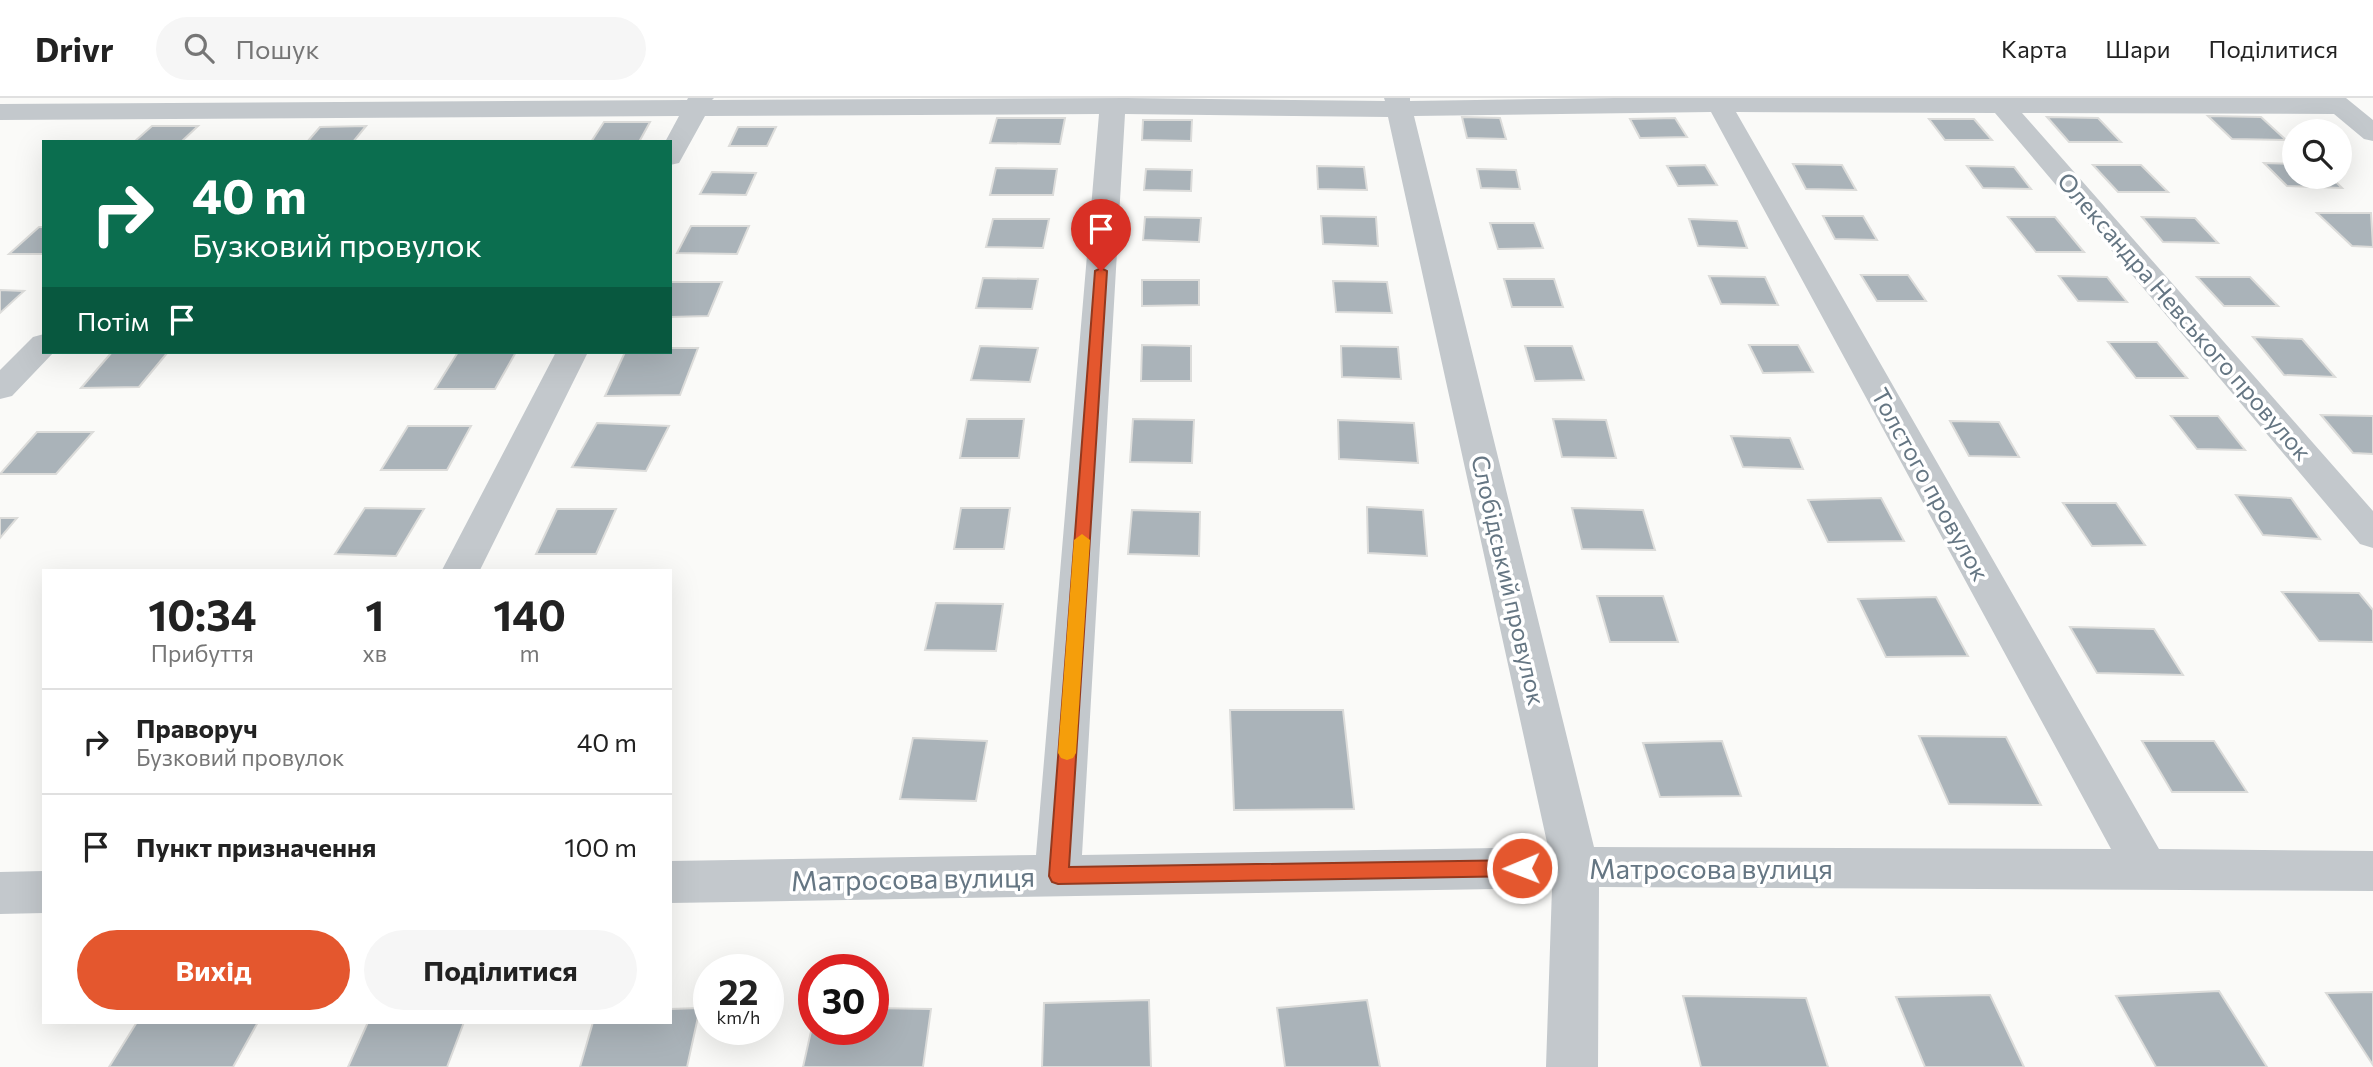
<!DOCTYPE html>
<html lang="uk">
<head>
<meta charset="utf-8">
<style>
  :root { --surface:#fff; --page:#f6f6f6; --text:#222; --muted:#767676; --line:#e0e0e0; --accent:#e4572e }
  body { margin:0; font-family:Commissioner,sans-serif; background:var(--page); color:var(--text); height:100vh; display:flex; flex-direction:column; font-size:26px; white-space:nowrap }
  * { box-sizing:border-box; margin:0 }
  p { font-size:23px; color:var(--muted) }
  .icon { flex:none; width:38px; height:38px; fill:none; stroke:currentColor; stroke-width:2; stroke-linecap:round; stroke-linejoin:round }
  .map { position:relative; flex:1; overflow:hidden }
  .side { position:absolute; left:42px; top:471px; width:630px; height:455px; display:flex; flex-direction:column; background:var(--surface); border-radius:0px; box-shadow:0 7px 28px #0002 }
  .side>* { flex:none }
  .top-card { position:absolute; left:42px; top:42px; width:630px; height:214px; border-radius:0px; box-shadow:0 7px 28px #0002; background:#0b6e4f; color:#fff; overflow:hidden }
  .controls { position:absolute; left:2282px; top:21px; display:grid; gap:14px }
  .controls a { display:grid; place-items:center; width:70px; height:70px; border-radius:50%; background:var(--surface); box-shadow:0 7px 28px #0002; font-size:35px }
  .speed { position:absolute; left:693px; top:856px; display:flex; gap:14px; font-size:35px; font-weight:700; text-align:center }
  .speed>* { display:grid; place-content:center; width:91px; height:91px; border-radius:50%; background:var(--surface); box-shadow:0 7px 28px #0002; line-height:1 }
  .speed small { font-size:18px; font-weight:400 }
  .speed .limit { border:10px solid #d22; background:#fff; color:#111 }
  .pin { position:absolute; display:grid; place-items:center; width:60px; height:60px; color:#fff; margin:-72px -30px; border-radius:50% 50% 50% 0; rotate:-45deg; box-shadow:0 0 7px #0007 }
  .pin .icon { rotate:45deg }
  .me { position:absolute; width:77px; margin:-38px; rotate:269deg; stroke-linejoin:round; filter:drop-shadow(0 0 5px #0008) }
  .turn { display:flex; align-items:center; gap:24px; height:147px; padding:0 35px; font-size:32px }
  .turn .icon { width:91px; height:91px; stroke-width:2.5 }
  .turn b { display:block; font-size:49px; line-height:60px }
  .then { display:flex; align-items:center; height:66px; padding:0 35px; background:#0003; gap:14px; font-size:26px }
  .eta { display:flex; justify-content:space-evenly; align-items:center; height:119px; text-align:center }
  .eta b { font-size:42px; font-weight:700; line-height:49px }
  .cta { display:flex; gap:14px; margin-top:auto; padding:14px 35px }
  .cta a { flex:1; height:80px; border-radius:42px; background:var(--accent); color:#fff; font-size:28px; font-weight:700; line-height:80px; text-align:center }
  .cta a+a { background:var(--page); color:var(--text) }
  ul { padding:0; list-style:none }
  li { display:flex; align-items:center; gap:21px; height:105px; padding:0 35px; border-top:2px solid var(--line) }
  li div { flex:1 }
  li b { display:block; font-size:26px }
  li em { font-style:normal }
  header { display:flex; align-items:center; gap:42px; box-sizing:border-box; height:98px; padding:0 35px; background:var(--surface); border-bottom:2px solid var(--line) }
  header strong { font-size:33px }
  nav { display:flex; gap:38px; margin-inline-start:auto; font-size:24px }
  .search { width:490px; height:63px; background:var(--page); display:flex; align-items:center; gap:18px; box-sizing:border-box; padding:0 24px; border-radius:38px; color:var(--muted); font-size:26px }
  .map>svg:first-child { display:block }
  .building { fill:#aab3b9; stroke:#dcdcda; stroke-width:2 }
  .lines { fill:none; stroke-linecap:round; stroke-linejoin:round }
  .minor { fill:#c3c8cc; fill-rule:evenodd }
  .route { fill:#e4572e; stroke:#94391e; stroke-width:2 }
  .slow { fill:#f59e0b }
  .labels { text-anchor:middle; dominant-baseline:central; stroke-width:7; stroke-linejoin:round; paint-order:stroke }
  .street-label { font-size:24px; fill:#657683; stroke:#fff }
  .near-street-label { font-size:28px; fill:#657683; stroke:#fff }
</style>
</head>
<body>
<header>
<strong>Drivr</strong>
<div class="search"><svg class="icon" aria-label="search" viewBox="0 0 24 24"><circle cx="10" cy="10" r="6"/><path d="M15 15l6 6"/></svg>Пошук</div>
<nav><a>Карта</a><a>Шари</a><a>Поділитися</a></nav>
</header>
<div class="map">
<svg width="2373" height="969" viewBox="0 0 2373 969">
  <rect width="100%" height="100%" fill="#fafaf8"/>
  <path class="building" d="M2208,18L2261,19L2286,42L2232,41Z
    M1462,19L1500,20L1506,41L1467,40Z
    M2047,19L2098,20L2121,44H2069Z
    M997,20H1065L1060,46L990,45Z
    M1675,20L1687,39L1640,40L1630,21Z
    M1929,21H1974L1992,42H1945Z
    M1143,22H1192L1191,43L1142,42Z
    M604,24H650L639,44H591Z
    M152,28H198L181,44H134Z
    M366,28L353,44H307L320,29Z
    M738,29H776L767,48H729Z
    M2264,65L2294,66V79H2331L2342,90L2287,88Z
    M1793,66L1842,67L1856,92L1806,91Z
    M1705,67L1717,87L1678,88L1667,68Z
    M2093,67H2141L2168,94H2118Z
    M1317,68L1364,69L1367,92L1318,91Z
    M1967,68L2014,69L2031,91L1983,90Z
    M996,70L1057,71L1053,97H990Z
    M1146,71L1192,72L1191,93L1144,92Z
    M1477,71L1516,72L1520,91L1481,90Z
    M712,74L756,75L746,97L700,96Z
    M2317,115H2371L2373,149L2352,148Z
    M1321,118L1376,119L1378,148L1323,146Z
    M1823,118H1863L1877,142L1835,141Z
    M1145,119L1201,120L1199,144L1143,142Z
    M2008,119H2055L2084,154H2036Z
    M2142,119L2195,120L2218,145L2163,144Z
    M993,121H1049L1043,150L986,149Z
    M1689,121L1737,123L1747,150L1698,148Z
    M1490,125H1534L1543,150L1498,151Z
    M691,128H749L737,156L677,155Z
    M39,129H44V156H9Z
    M1861,177H1908L1926,203H1877Z
    M1709,178L1765,179L1778,207L1721,206Z
    M2059,178L2107,179L2127,204L2078,203Z
    M2197,179H2250L2278,208H2224Z
    M983,180L1038,181L1032,211L976,210Z
    M1504,181H1554L1563,209H1512Z
    M1142,182H1199V207L1142,208Z
    M1333,183L1387,184L1392,215L1336,214Z
    M670,184H722L708,218L670,219Z
    M0,192L24,193L0,215Z
    M2253,239L2302,241L2335,279L2284,277Z
    M2108,244H2157L2187,280H2136Z
    M1142,247L1191,248V283H1141Z
    M1749,247H1798L1813,274L1763,275Z
    M980,248L1038,250L1030,284L971,282Z
    M1341,248L1398,249L1401,281L1342,279Z
    M1525,248H1572L1584,282L1535,283Z
    M670,250H698L680,297L605,298L625,254H670Z
    M112,254H168L139,289L81,290Z
    M458,254H516L495,291H435Z
    M2321,317L2373,318V356L2353,355Z
    M2171,318H2218L2245,352L2197,351Z
    M967,321H1024L1019,360H960Z
    M1133,321L1194,322L1192,365L1130,364Z
    M1553,321L1606,322L1616,360L1562,359Z
    M1338,322L1414,325L1418,365L1339,361Z
    M1950,323L1999,324L2019,359L1969,358Z
    M597,325L669,328L646,373L572,369Z
    M408,328H471L447,372H381Z
    M37,334H93L56,376H0Z
    M1731,338L1790,340L1803,371L1743,369Z
    M2236,397L2291,400L2320,441L2263,437Z
    M1881,400L1904,443L1828,444L1808,402Z
    M2063,405H2116L2145,447L2092,448Z
    M1367,409L1423,412L1427,458L1368,455Z
    M365,410L424,411L396,458L335,456Z
    M961,410H1010L1004,451H954Z
    M1572,410L1643,412L1655,452L1582,451Z
    M557,411H616L596,456H536Z
    M1132,412L1200,414L1199,458L1128,456Z
    M0,420H17L0,440Z
    M2282,494L2359,495L2373,512V544L2319,543Z
    M1597,498H1663L1678,544H1610Z
    M1936,499L1968,558L1886,559L1858,501Z
    M936,505L1003,506L996,553L925,552Z
    M2070,529L2154,531L2183,577L2097,575Z
    M1230,612H1343L1354,711L1234,712Z
    M1919,638L2006,639L2041,707L1949,706Z
    M913,640L987,643L976,703L900,701Z
    M1722,643L1741,698L1660,699L1643,645Z
    M2142,643H2214L2247,694H2172Z
    M2219,893L2267,969H2156L2116,898Z
    M2373,894V967L2326,895Z
    M1990,897L2024,969H1925L1896,899Z
    M1683,898L1806,900L1828,969H1701Z
    M1149,902L1151,969H1042L1044,905Z
    M1367,902L1380,969H1285L1277,910Z
    M700,910L687,969H580L593,924H670V911Z
    M873,910L931,911L923,969H803L814,920V931H873Z
    M137,924H258L233,969H109Z
    M368,924H464L447,969H348Z"/>
  <g class="lines">
    <path class="minor" d="M688,0H714L712,2L1126,0L1385,3L1384,0H1410V3L1615,0H2346L2373,22V43L2364,41L2334,16L2022,15L2373,413V450L2360,446L1995,15L1736,14L2159,751L2373,753V793L1599,789L1598,969H1546L1552,790L670,805V763L1036,757L1099,16L705,18L679,65L670,67V44H665L679,18L0,22V6L687,2ZM1711,14L2111,751L1594,749L1414,18ZM1125,16L1388,19L1548,749L1082,757Z
      M44,236V254H54L12,298L0,301V272L33,239Z
      M556,254H588L480,472H442Z
      M44,773V815L0,816V774Z"/>
  </g>
  <path class="route" d="M1101,170L1107,173L1069,769L1522,762L1528,764L1531,770L1528,776L1522,778L1058,786L1052,784L1049,778L1095,173Z"/>
  <path class="slow" d="M1082,436L1090,442L1076,655L1073,660L1067,662L1061,660L1058,655L1074,442Z"/>
  <g class="labels">
    <g class="street-label">
      <text transform="translate(2185 218) rotate(49)">Олександра Невського провулок</text>
      <text transform="translate(1931 386) rotate(61)">Толстого провулок</text>
      <text transform="translate(1509 482) rotate(77)">Слобідський провулок</text>
    </g>
    <g class="near-street-label">
      <text x="1711" y="770">Матросова вулиця</text>
      <text transform="translate(913 780) rotate(-1)">Матросова вулиця</text>
    </g>
  </g>
</svg>
<div class="controls">
<a><svg class="icon" aria-label="search" viewBox="0 0 24 24"><circle cx="10" cy="10" r="6"/><path d="M15 15l6 6"/></svg></a>
</div>
<div class="speed"><div>22<small>km/h</small></div><div class="limit">30</div></div>
<div class="pin" style="left:1101px;top:173px;background:#d93025"><svg class="icon" aria-label="arrive" viewBox="0 0 24 24"><path d="M6 21V4h12l-3 4 3 4H6"/></svg></div>
<svg class="me" style="left:1522px;top:770px" viewBox="-20 -20 40 40"><circle r="17" fill="#e4572e" stroke="#fff" stroke-width="3"/><path d="M0-11L8 9 0 5-8 9z" fill="#fff"/></svg>
<div class="top-card">
<div class="turn"><svg class="icon" aria-label="right" viewBox="0 0 24 24"><path d="M7 20v-9h11M14 6l5 5-5 5"/></svg><div><b>40 m</b>Бузковий провулок</div></div>
<div class="then">Потім<svg class="icon" aria-label="arrive" viewBox="0 0 24 24"><path d="M6 21V4h12l-3 4 3 4H6"/></svg></div>
</div>
<section class="side">
<div class="eta">
<div><b>10:34</b><p>Прибуття</p></div>
<div><b>1</b><p>хв</p></div>
<div><b>140</b><p>m</p></div>
</div>
<ul>
<li><svg class="icon" aria-label="right" viewBox="0 0 24 24"><path d="M7 20v-9h11M14 6l5 5-5 5"/></svg><div><b>Праворуч</b><p>Бузковий провулок</p></div><em>40 m</em></li>
<li><svg class="icon" aria-label="arrive" viewBox="0 0 24 24"><path d="M6 21V4h12l-3 4 3 4H6"/></svg><div><b>Пункт призначення</b></div><em>100 m</em></li>
</ul>
<div class="cta"><a>Вихід</a><a>Поділитися</a></div>
</section>
</div>
</body>
</html>
